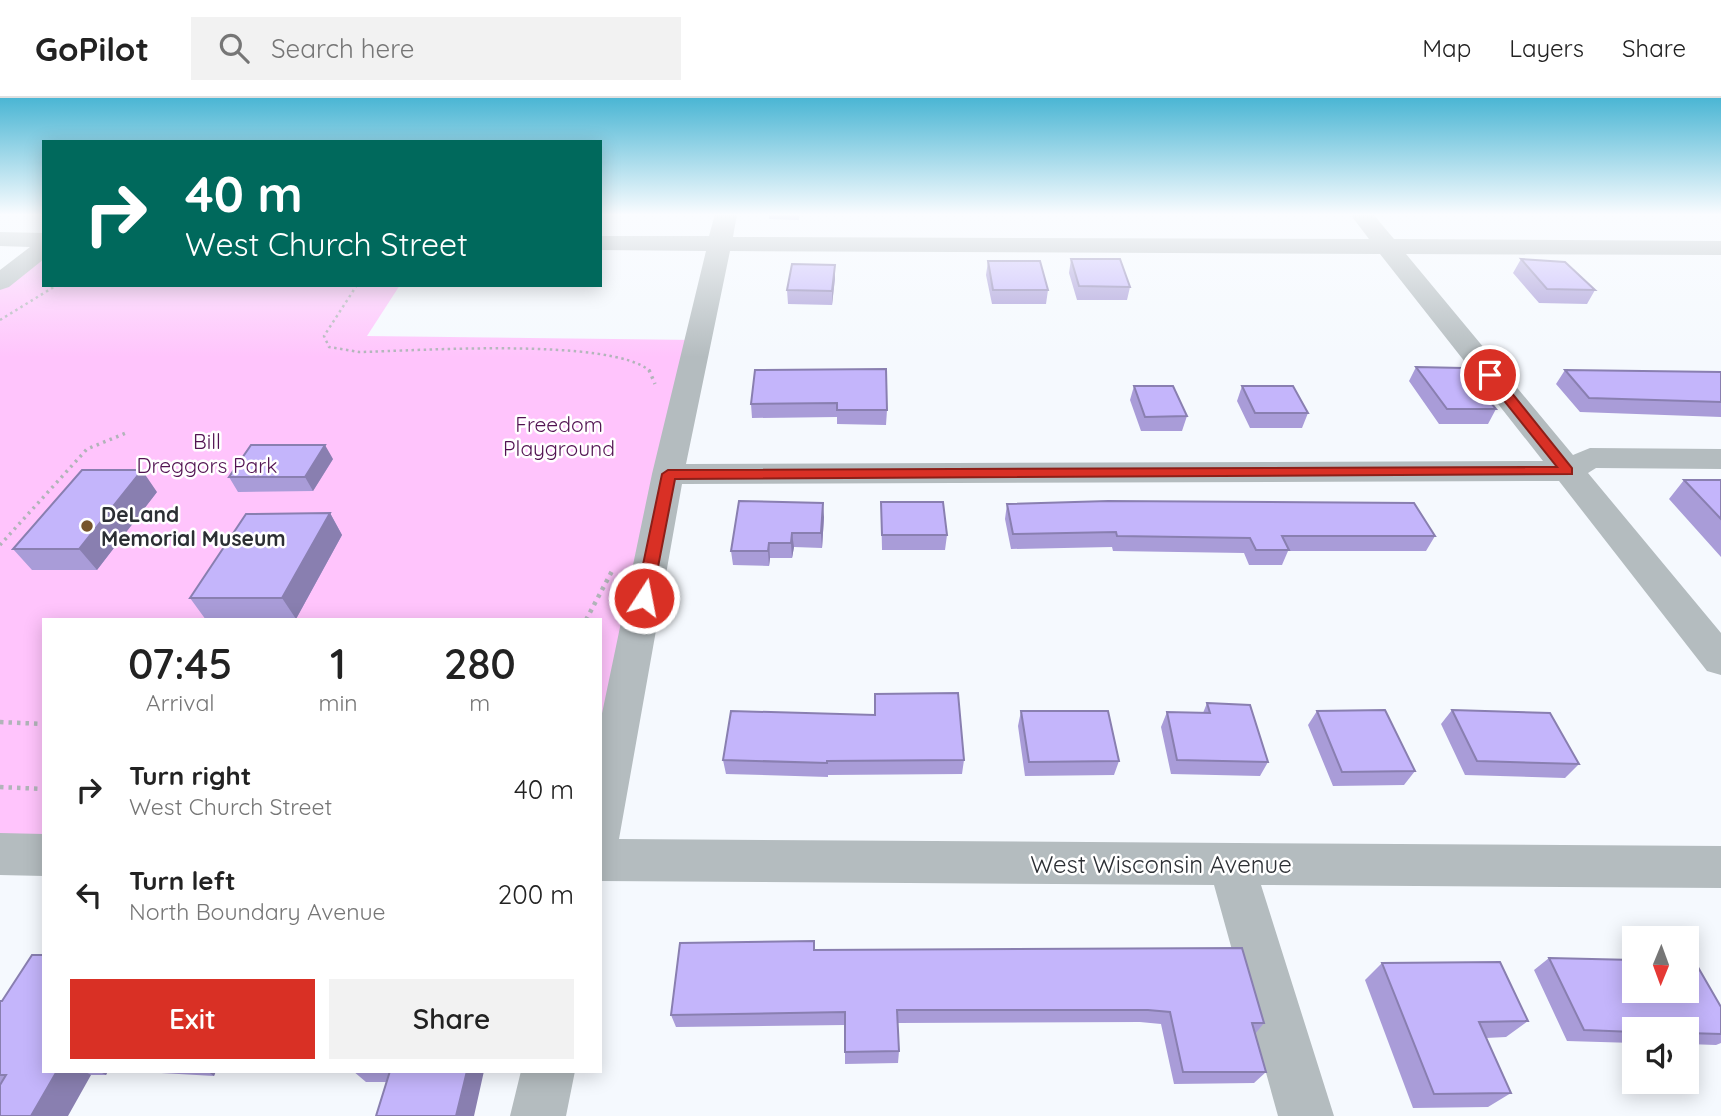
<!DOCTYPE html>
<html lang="en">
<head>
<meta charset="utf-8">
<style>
  :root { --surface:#fff; --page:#f2f2f2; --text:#222; --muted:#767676; --line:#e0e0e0; --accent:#d93025 }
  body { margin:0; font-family:Quicksand,sans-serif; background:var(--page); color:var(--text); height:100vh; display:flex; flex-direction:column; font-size:26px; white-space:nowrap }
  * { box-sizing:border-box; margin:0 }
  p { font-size:23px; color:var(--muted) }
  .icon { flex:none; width:38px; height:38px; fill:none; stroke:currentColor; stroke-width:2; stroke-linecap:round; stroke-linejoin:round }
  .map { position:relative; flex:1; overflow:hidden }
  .details { position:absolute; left:42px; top:520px; width:560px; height:455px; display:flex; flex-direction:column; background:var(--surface); border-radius:0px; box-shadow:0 4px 18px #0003 }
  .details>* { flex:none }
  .banner { position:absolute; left:42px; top:42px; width:560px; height:147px; border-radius:0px; box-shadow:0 4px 18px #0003; background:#00695c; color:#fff; overflow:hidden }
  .needle { width:46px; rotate:181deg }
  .controls { position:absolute; left:1622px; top:828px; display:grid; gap:14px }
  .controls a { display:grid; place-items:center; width:77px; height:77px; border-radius:0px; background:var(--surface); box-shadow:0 4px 18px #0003; font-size:35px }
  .pin { position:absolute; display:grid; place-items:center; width:60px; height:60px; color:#fff; margin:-30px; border:4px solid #fff; border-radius:50%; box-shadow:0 2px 7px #0007 }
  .me { position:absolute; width:77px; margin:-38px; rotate:11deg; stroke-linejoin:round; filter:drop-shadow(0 0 5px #0008) }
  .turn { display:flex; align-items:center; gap:24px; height:147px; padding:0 28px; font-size:32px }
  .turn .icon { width:91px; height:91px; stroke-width:2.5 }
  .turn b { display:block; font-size:49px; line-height:60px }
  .eta { display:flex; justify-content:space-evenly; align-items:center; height:119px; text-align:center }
  .eta b { font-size:42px; font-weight:600; line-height:49px }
  .cta { display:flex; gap:14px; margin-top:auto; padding:14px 28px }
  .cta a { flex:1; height:80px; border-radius:0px; background:var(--accent); color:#fff; font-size:28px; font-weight:600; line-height:80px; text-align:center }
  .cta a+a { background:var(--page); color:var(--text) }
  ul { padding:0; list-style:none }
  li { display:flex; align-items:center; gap:21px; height:105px; padding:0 28px }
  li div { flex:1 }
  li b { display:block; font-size:26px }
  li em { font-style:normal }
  header { display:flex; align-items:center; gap:42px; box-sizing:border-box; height:98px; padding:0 35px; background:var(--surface); border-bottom:2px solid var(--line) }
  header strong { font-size:33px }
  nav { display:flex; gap:38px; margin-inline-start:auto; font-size:24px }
  .search { width:490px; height:63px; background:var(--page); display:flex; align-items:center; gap:18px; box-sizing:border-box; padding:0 24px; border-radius:0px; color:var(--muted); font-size:26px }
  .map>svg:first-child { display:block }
  .green { fill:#ffc4fc }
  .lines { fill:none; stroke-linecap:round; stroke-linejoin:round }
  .path-far2 { stroke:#b1b4b9; stroke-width:2.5; stroke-dasharray:2.5 3.5; stroke-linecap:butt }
  .path-far1 { stroke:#b1b4b9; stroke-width:3.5; stroke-dasharray:2.5 4.5; stroke-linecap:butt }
  .path { stroke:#b1b4b9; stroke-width:4.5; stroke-dasharray:3.5 5; stroke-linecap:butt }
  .minor { fill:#b4bcbf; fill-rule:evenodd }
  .wall { fill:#a99cd8 }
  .shaded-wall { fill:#897fb0 }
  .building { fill:#c4b5fb; stroke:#897fb0; stroke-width:2 }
  .route { fill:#d93025; stroke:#8d1f18; stroke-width:2 }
  .poi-dot { fill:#76542b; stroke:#fff; stroke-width:2.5 }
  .labels { text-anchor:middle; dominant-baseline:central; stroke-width:5; stroke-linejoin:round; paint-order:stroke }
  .park-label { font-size:21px; fill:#521352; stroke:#fff }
  .poi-label { font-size:21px; font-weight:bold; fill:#2c2f34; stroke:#fff; text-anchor:start }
  .near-street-label { font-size:24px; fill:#2c2f34; stroke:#fff }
</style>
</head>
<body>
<header>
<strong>GoPilot</strong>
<div class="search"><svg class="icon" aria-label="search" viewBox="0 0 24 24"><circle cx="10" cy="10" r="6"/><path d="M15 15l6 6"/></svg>Search here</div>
<nav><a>Map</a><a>Layers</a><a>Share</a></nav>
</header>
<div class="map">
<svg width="1721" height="1018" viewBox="0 0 1721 1018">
  <rect width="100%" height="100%" fill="#f5f9fe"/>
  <path class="green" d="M44,149V187H400L367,238L697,242L600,734V522H44V757L0,756V184Z"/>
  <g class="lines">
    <path class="path-far2" d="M357,187L324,238L329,249L359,254C416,253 611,239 650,273
      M0,222L57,187"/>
    <path class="path-far1" d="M649,272L655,286
      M0,447L87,351L126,335"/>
    <path class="path" d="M586,522L612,473
      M0,624L44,626
      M0,689L44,691"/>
    <path class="minor" d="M715,116H737L733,139L1369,141L1350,116H1373L1394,141L1721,143V157L1406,156L1573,357L1590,350L1721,351V371L1596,370L1588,375L1721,535V577L1707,573L1559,383L682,386L619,741L1721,748V790L1261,787L1334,1018H1278L1214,787L600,783V625L652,376L706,153L600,152V138H709ZM730,153L1380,156L1543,363L686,366Z
      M0,134L44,135V161L9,189L0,192V172L30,149L0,148Z
      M0,735L44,736V778L0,777Z
      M521,973H575L566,1018H510Z"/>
  </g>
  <path class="wall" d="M769,116H800L799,122L769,121Z
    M1071,161L1130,189L1127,202H1077L1069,175Z
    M1521,161L1595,192L1587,206L1539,205L1513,175Z
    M988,163L1048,192L1046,206H992L986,177Z
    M835,167V180L832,207L788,206L787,192Z
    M1416,269L1496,311L1488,326H1439L1409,283Z
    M755,272L887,312L886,327L837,326V319L752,320L751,306Z
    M1565,272L1721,274V319L1580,314L1556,286Z
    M1134,288L1187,318L1182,333H1141L1130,302Z
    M1242,288L1308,315L1302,330H1250L1237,303Z
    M333,361L313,393L238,394L229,379Z
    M1684,382H1721V459L1669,401Z
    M157,394L97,472H32L13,451Z
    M881,404L947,437L945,452H882Z
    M1007,406L1435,438L1426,453H1288L1282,467H1249L1244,455L1113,453L1112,449L1011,451L1005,421Z
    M330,415L342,437L296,521L206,522L190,500Z
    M824,419L822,450L794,449L792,460H770L769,468L733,467L731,453Z
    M1207,605L1268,664L1260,678L1171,676L1161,629L1167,614L1203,615Z
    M1452,612L1579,666L1565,680L1465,677L1441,626Z
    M1021,613L1119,663L1114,677L1025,678L1018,628Z
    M1317,613L1415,673L1404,687L1333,688L1308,627Z
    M723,662H964L962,676L828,677V679L726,676Z
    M815,852L1264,925L1255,936L1266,974L1254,985L1174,986L1161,926L1140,924L897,925L899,953L898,965L845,966V927L676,929L671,917Z
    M1549,860L1721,909V945L1716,947L1687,946V931H1634V945L1567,943L1534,872Z
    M1382,865L1528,923L1506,939L1486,940L1511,995L1488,1009L1413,1010L1365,882Z
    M0,903L44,973H108L106,977H91L0,1018Z
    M126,973H216L214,978Z
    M353,973H484L386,984H366Z"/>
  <path class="shaded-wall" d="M835,167V180L832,207V193Z
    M325,347L333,361L313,393L305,379Z
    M142,372L157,394L97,472L79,451Z
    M823,405L824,419L822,450L821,435Z
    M330,415L342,437L296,521L282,500Z
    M792,435L794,449L792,460L791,445Z
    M769,445L770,460L769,468L768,453Z
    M57,973H84L91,977L68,1018H31Z
    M98,973H108L106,977Z
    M207,973H216L214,978Z
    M467,973H484L474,1018H456Z"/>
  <path class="building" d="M1071,161H1120L1130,189L1079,188Z
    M1521,161L1565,164L1595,192L1547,191Z
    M988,163H1040L1048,192H993Z
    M792,166L835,167L832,193L787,192Z
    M1416,269L1463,270L1496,311H1447Z
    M886,271L887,312H837V305L751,306L755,272Z
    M1565,272L1721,274V304L1589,300Z
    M1134,288H1173L1187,318L1145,319Z
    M1242,288H1293L1308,315H1255Z
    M251,347H325L305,379H229Z
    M82,372H142L79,451H13Z
    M1684,382H1721V421Z
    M739,403L823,405L821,435H792L791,445H769L768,453H731Z
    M1108,403L1414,405L1435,438H1282L1289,452H1256L1250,440L1117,438L1116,434L1013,436L1007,406Z
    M881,404H943L947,437H882Z
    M330,415L282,500H190L246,416Z
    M958,595L964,662L827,663V665L723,662L731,613L875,617V596Z
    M1207,605L1250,607L1268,664L1177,662L1167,614L1210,615Z
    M1385,612L1415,673L1342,674L1317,613Z
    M1452,612L1550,615L1579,666L1477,663Z
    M1021,613H1108L1119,663L1029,664Z
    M814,843V852L1242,850L1264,925H1252L1266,974H1183L1170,914L1148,912H897L899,953L845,954V914L671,917L680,845Z
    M32,857H44V973H57L31,1018H0V987L6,977H0V903H2Z
    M1549,860L1634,862V892H1687V864H1695L1721,909V936L1687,935V931H1634V934L1584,932Z
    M1500,864L1528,923L1479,924L1511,995L1434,996L1382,865Z
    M390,973H467L456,1018H376Z"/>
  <linearGradient id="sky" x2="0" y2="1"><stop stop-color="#4bb6d4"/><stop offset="0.45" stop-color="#fafcff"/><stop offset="1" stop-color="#fafcff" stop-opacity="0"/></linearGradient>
  <rect width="1721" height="259" fill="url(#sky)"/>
  <path class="route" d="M1486,274H1495L1572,370V376L675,381L652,500L644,506L636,500L662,376L668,372L1557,369L1486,280Z"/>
  <circle class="poi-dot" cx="87" cy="428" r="7"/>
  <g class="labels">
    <g class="park-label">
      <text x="559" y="326">Freedom<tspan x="559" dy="24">Playground</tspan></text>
      <text x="207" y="343">Bill<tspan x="207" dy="24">Dreggors Park</tspan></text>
    </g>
    <g class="poi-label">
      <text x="101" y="416">DeLand<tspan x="101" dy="24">Memorial Museum</tspan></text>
    </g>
    <g class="near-street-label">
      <text x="1161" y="766">West Wisconsin Avenue</text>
    </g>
  </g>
</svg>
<div class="controls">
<a><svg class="needle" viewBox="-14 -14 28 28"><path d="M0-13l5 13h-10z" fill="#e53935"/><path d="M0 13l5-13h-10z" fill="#767676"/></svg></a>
<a><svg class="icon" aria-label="sound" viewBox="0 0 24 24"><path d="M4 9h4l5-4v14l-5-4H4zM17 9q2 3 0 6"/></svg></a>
</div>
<div class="pin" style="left:1490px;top:277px;background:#d93025"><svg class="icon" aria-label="arrive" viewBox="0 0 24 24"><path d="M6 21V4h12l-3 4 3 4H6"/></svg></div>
<svg class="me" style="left:644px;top:500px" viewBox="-20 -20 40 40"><circle r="17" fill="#d93025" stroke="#fff" stroke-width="3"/><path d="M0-11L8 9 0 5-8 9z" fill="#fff"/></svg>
<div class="banner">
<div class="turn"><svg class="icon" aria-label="right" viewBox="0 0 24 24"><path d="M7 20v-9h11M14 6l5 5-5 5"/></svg><div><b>40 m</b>West Church Street</div></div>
</div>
<section class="details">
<div class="eta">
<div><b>07:45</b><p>Arrival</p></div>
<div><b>1</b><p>min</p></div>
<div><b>280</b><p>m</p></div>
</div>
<ul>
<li><svg class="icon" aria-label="right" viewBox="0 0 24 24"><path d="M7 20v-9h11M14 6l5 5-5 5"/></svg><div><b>Turn right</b><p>West Church Street</p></div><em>40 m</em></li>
<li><svg class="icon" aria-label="left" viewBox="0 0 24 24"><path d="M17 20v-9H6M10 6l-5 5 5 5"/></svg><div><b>Turn left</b><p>North Boundary Avenue</p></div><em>200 m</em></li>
</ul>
<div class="cta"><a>Exit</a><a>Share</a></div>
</section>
</div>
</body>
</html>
